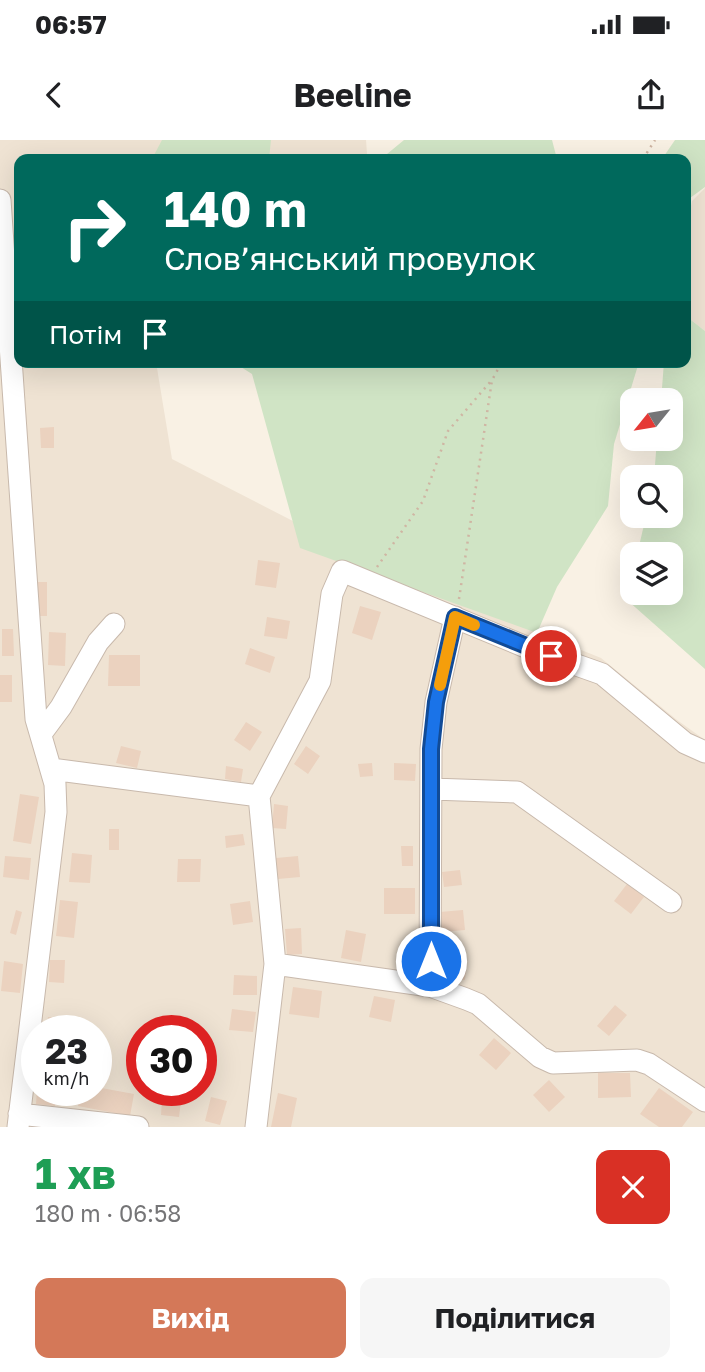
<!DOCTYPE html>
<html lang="uk">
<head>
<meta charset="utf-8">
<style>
  :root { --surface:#fff; --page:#f6f6f6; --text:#202124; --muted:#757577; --accent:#d47858 }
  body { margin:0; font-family:"Golos Text",sans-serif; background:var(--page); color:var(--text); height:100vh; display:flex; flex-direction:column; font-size:26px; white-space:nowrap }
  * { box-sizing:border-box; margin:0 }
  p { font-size:23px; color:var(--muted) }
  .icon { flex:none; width:38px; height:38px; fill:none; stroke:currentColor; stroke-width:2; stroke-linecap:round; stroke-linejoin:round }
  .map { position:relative; height:987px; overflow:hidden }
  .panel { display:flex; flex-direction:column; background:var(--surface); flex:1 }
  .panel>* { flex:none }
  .banner { position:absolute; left:14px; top:14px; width:677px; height:214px; border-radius:14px; box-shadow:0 7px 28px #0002; background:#00695c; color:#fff; overflow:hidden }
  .needle { width:46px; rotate:240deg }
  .controls { position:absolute; left:620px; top:248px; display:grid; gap:14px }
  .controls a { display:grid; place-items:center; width:63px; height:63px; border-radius:14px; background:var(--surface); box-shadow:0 7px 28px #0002; font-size:35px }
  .speed { position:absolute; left:21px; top:875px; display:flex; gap:14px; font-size:35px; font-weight:700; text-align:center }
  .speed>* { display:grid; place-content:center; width:91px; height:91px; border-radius:50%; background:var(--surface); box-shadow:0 7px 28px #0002; line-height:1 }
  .speed small { font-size:18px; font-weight:400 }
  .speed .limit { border:10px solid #d22; background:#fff; color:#111 }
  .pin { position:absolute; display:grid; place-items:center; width:60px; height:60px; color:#fff; margin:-30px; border:4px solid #fff; border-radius:50%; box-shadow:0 2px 7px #0007 }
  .me { position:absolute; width:77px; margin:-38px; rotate:0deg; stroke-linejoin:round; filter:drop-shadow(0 0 5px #0008) }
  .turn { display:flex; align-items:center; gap:24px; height:147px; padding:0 35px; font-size:32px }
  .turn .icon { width:91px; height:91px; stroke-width:2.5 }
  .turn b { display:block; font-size:49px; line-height:60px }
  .then { display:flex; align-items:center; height:66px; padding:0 35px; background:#0003; gap:14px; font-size:26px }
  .round { display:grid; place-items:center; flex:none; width:74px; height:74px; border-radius:14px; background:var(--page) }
  .head { display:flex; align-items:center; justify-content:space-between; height:119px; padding:0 35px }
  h1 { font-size:42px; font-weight:700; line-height:52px; color:#1e9e55 }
  .action { display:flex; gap:14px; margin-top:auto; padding:14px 35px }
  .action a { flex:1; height:80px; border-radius:14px; background:var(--accent); color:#fff; font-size:28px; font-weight:700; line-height:80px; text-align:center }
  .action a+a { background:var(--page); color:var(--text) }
  .status { display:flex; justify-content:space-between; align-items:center; height:49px; padding:0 35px; background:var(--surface); direction:ltr }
  .status svg { height:19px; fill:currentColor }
  header { display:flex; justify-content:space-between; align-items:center; height:91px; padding:0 35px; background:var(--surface); font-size:32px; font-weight:700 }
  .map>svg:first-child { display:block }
  .residential { fill:#efe3d3; fill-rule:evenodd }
  .green { fill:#d0e4c5 }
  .building { fill:#ebd2bf }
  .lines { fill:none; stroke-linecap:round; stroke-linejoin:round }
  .minor-casing { stroke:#c8b9ac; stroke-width:23 }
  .path { stroke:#cfb5a3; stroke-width:2.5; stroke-dasharray:2 5; stroke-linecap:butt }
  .minor { stroke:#fff; stroke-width:21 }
  .route-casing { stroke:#114b97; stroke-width:18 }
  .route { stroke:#1a73e8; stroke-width:12 }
  .slow { stroke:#f59e0b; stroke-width:12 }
</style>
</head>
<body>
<div class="status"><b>06:57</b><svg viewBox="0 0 49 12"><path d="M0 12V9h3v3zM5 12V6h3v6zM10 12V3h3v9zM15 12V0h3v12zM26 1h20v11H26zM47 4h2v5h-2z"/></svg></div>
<header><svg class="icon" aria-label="back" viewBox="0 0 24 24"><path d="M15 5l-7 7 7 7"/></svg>Beeline<svg class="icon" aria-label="share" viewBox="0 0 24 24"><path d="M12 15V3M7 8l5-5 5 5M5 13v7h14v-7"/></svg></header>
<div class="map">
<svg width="705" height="987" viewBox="0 0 705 987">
  <rect width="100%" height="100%" fill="#f9f1e4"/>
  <path class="residential" d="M0,0H366L367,14L314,19H19V222H156L172,319L404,438L601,518L677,580L705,600V987H0ZM37,891H96V950H37ZM142,891H201V950H142Z
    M705,48V191L686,176V89L692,61Z"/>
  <path class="green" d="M162,0H271L269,19H155L153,17Z
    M404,0H552L557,19H381Z
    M675,0H705V47L686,61V19H662Z
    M686,176L705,191V529L627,460L632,439V453H670V415H637L646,376H670V338H654L657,299H670V261H661L664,222H686Z
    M233,222H639L614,304L608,366L557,447L537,493L300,408L252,234Z"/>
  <path class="building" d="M54,287V308H41L40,288Z
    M258,420L280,423L276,448L255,445Z
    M38,442H47V476H38Z
    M360,466L381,472L372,500L352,493Z
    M267,477L290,481L287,499L264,496Z
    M2,489H13L14,516H2Z
    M49,492L66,493L65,526L48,525Z
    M250,508L275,517L270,533L245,524Z
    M109,515H140V546H108Z
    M0,535H12V562H0Z
    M246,582L262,592L250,611L234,600Z
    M121,606L141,611L137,628L116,623Z
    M306,606L320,616L308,634L294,624Z
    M372,623L373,636L360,637L358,624Z
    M394,623L416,624L415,641L394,640Z
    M226,626L243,629L241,642L225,639Z
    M20,654L39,657L31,704L13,701Z
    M274,664L288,666L286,689L272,688Z
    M109,689H119V710H109Z
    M243,694L245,705L226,708L225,696Z
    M401,706H413V726H402Z
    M72,713L92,715L90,743L69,742Z
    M5,716L31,718L29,740L3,737Z
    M298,716L300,737L278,739L276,718Z
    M178,719H201L200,742H177Z
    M460,730L462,745L444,747L442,732Z
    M627,744L644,757L631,774L614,761Z
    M384,748H415V774H384Z
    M60,760L78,762L74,798L56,796Z
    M250,761L253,782L233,785L230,764Z
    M16,770L22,772L16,795L10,793Z
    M463,770L465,790L442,792L440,772Z
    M301,788L302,814L287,815L285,789Z
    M346,790L366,794L361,822L341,818Z
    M50,820H65L64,843L49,842Z
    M448,820L467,822L465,840L446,838Z
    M4,821L23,824L20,853L1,851Z
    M234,835L257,836V855H233Z
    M293,847L322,851L319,878L289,874Z
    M374,856L395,860L391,882L369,877Z
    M615,865L627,875L609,896L597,886Z
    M232,869L256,872L253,892L229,890Z
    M48,877L66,878V891H47Z
    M494,898L511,913L496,930L479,915Z
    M598,933H630L631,957L598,958Z
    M549,940L565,957L549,972L533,955Z
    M96,947L134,954L130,976L78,966L80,950H96Z
    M659,948L693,972L682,987H659L640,974Z
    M37,950H57L55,966L36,964Z
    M278,953L297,958L291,987H271Z
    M211,957L227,961L220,985L205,981Z
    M162,960L181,961L179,977L161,975Z"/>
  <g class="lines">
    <g class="minor-casing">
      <path id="minor" d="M0,60L36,579L55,644L56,672L18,987
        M41,594L61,567L98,502L114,484
        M51,629L259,656
        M432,649L517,652L671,762
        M275,824L430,846L466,859L478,864L540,917L553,923L637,920L649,924L705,961
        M430,846L431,609L436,562L455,477
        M19,974L138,987
        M256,987L275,824L259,656L320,541L332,454L342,431L526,507L602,534L685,603L705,612"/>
    </g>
    <path class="path" d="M643,19L655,0
      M377,427L423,361L448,291L491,241
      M459,459L492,240L502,222"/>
    <use href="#minor" class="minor"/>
  </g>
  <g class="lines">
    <g class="route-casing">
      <path id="route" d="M431,821V609L436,562L455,477L551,516"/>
    </g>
    <use href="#route" class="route"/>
    <path class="slow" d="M440,545L455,477L474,485"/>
  </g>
</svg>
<div class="controls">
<a><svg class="needle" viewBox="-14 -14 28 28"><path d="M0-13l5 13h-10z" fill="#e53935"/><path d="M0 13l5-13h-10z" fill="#757577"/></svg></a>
<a><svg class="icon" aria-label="search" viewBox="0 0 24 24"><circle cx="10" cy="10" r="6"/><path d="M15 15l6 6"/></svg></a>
<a><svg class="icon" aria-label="layers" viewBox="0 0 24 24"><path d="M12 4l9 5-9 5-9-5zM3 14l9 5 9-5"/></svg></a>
</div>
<div class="speed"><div>23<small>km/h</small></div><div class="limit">30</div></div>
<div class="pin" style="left:551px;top:516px;background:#d93025"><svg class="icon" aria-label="arrive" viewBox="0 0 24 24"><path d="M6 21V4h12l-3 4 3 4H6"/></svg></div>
<svg class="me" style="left:431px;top:821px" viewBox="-20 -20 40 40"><circle r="17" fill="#1a73e8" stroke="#fff" stroke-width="3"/><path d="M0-11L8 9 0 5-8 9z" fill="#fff"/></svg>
<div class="banner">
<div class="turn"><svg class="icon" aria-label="right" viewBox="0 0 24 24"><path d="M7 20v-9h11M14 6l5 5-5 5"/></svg><div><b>140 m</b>Словʼянський провулок</div></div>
<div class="then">Потім<svg class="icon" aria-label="arrive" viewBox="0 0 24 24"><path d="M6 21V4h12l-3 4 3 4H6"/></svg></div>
</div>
</div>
<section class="panel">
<div class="head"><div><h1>1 хв</h1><p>180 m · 06:58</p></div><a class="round" style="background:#d93025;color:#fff"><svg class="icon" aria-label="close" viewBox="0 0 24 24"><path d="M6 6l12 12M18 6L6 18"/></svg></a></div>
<div class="action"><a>Вихід</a><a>Поділитися</a></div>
</section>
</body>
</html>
